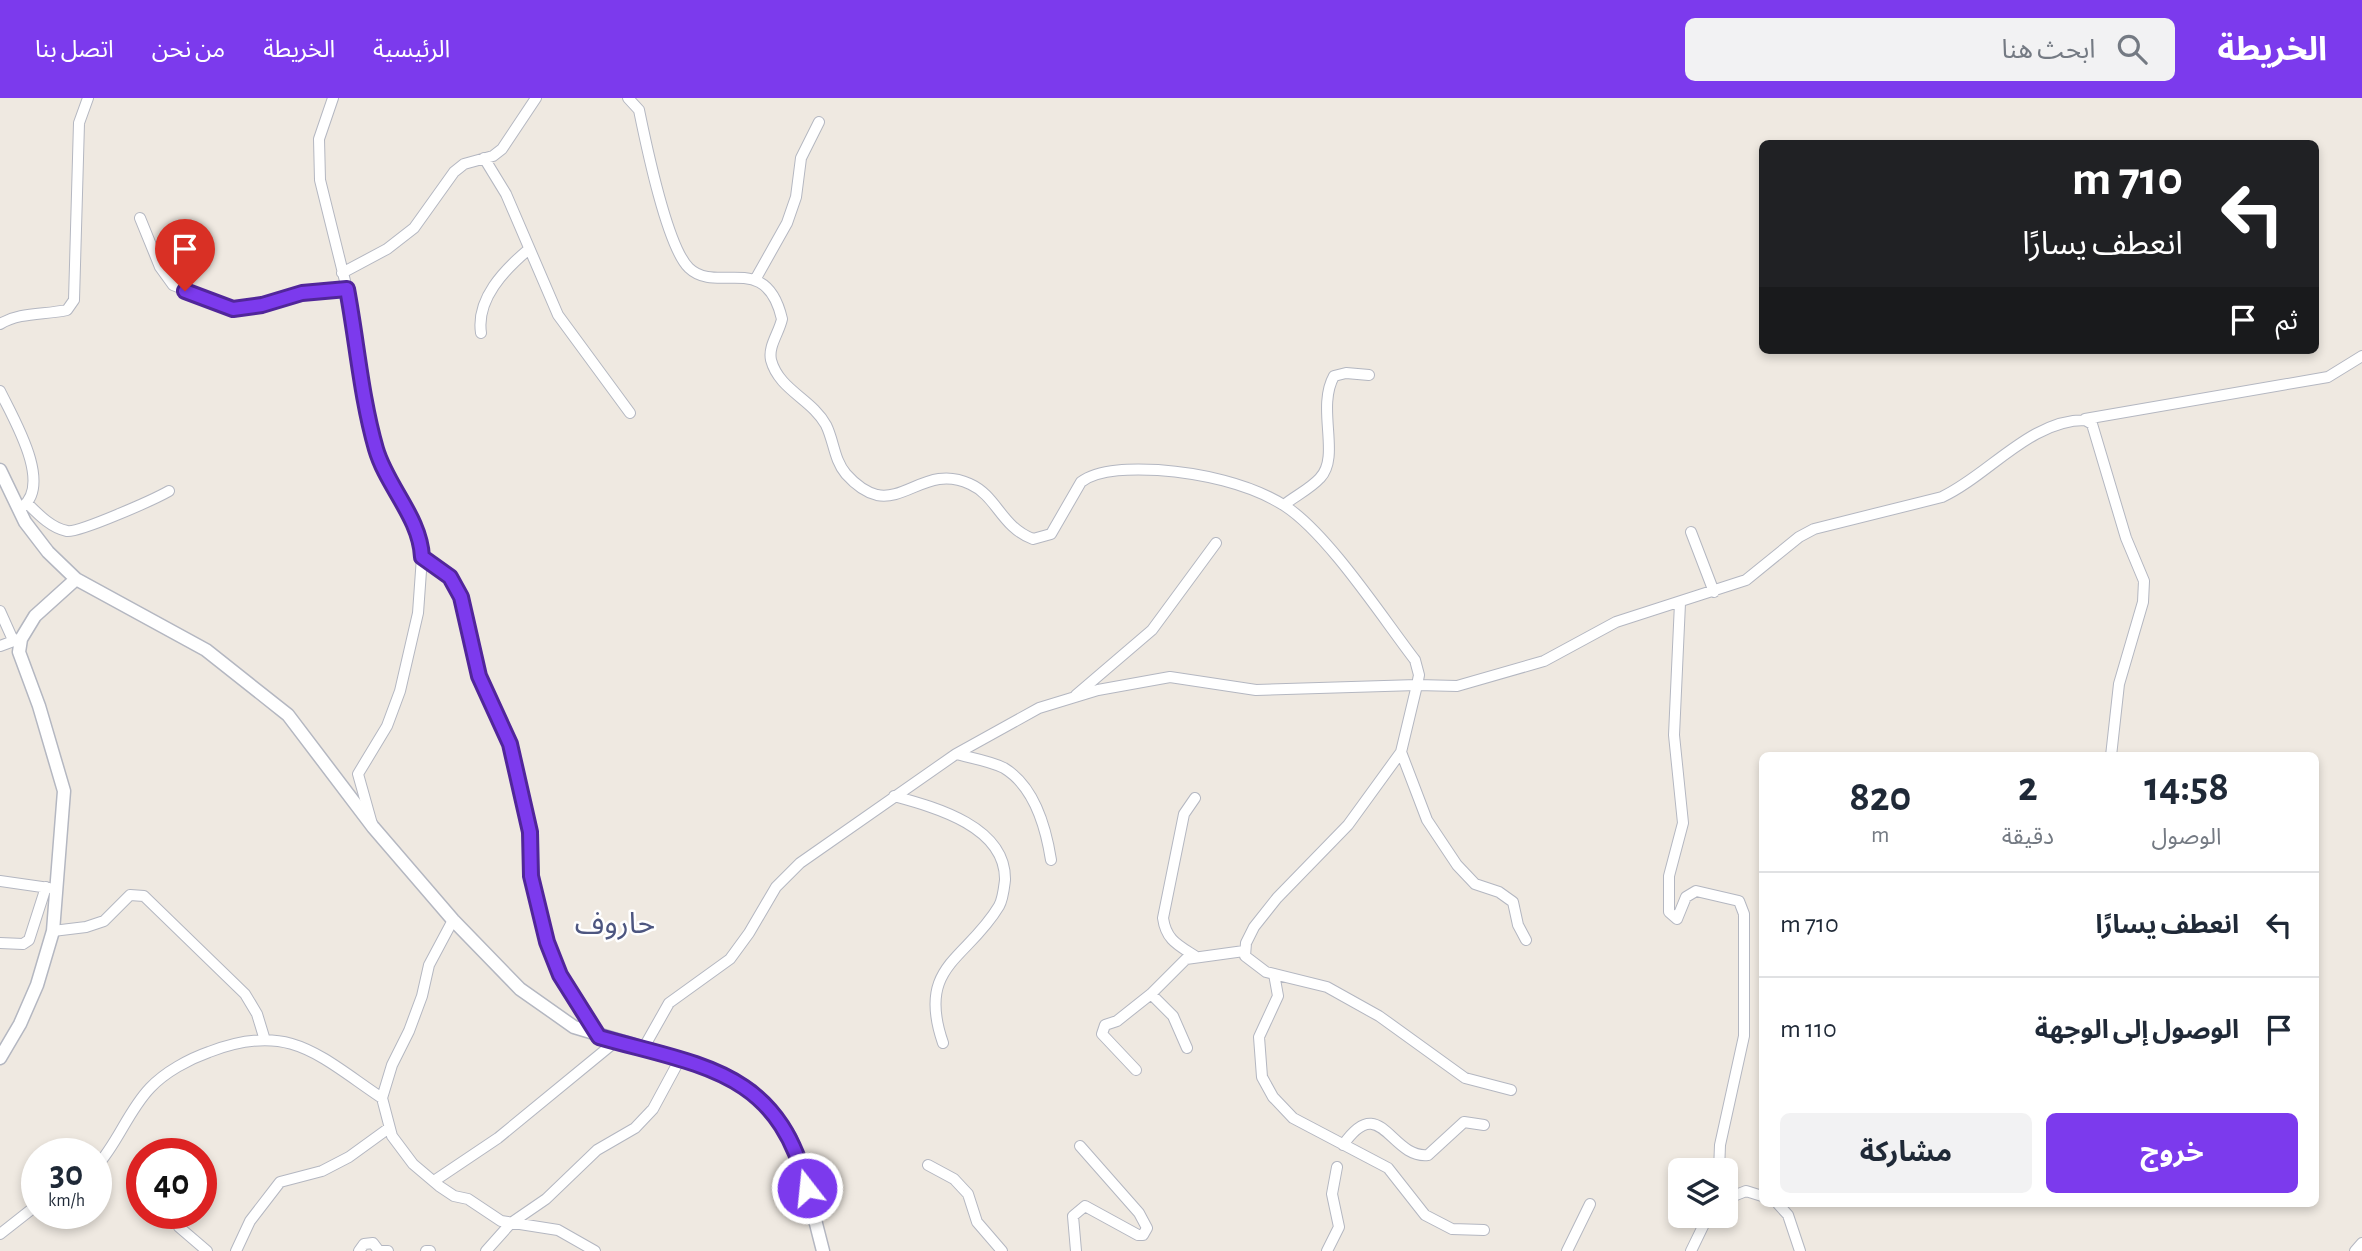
<!DOCTYPE html>
<html lang="ar">
<head>
<meta charset="utf-8">
<style>
  :root { --surface:#fff; --page:#f2f2f3; --text:#1f2937; --muted:#747a83; --line:#e0e1e3; --accent:#7c3aed }
  body { margin:0; font-family:"Alegreya Sans","Noto Sans Arabic",sans-serif; background:var(--page); color:var(--text); direction:rtl; height:100vh; display:flex; flex-direction:column; font-size:26px; white-space:nowrap }
  * { box-sizing:border-box; margin:0 }
  p { font-size:23px; color:var(--muted) }
  .icon { flex:none; width:38px; height:38px; fill:none; stroke:currentColor; stroke-width:2; stroke-linecap:round; stroke-linejoin:round }
  .map { position:relative; flex:1; overflow:hidden; direction:ltr }
  .panel { position:absolute; left:1759px; top:654px; width:560px; height:455px; display:flex; flex-direction:column; background:var(--surface); border-radius:10px; box-shadow:0 4px 10px #0003; direction:rtl }
  .panel>* { flex:none }
  .top-card { position:absolute; left:1759px; top:42px; width:560px; height:214px; border-radius:10px; box-shadow:0 4px 10px #0003; direction:rtl; background:#202124; color:#fff; overflow:hidden }
  .tools { position:absolute; left:1668px; top:1060px; display:grid; gap:14px }
  .tools a { display:grid; place-items:center; width:70px; height:70px; border-radius:10px; background:var(--surface); box-shadow:0 4px 10px #0003; font-size:35px }
  .speed { position:absolute; left:21px; top:1040px; display:flex; gap:14px; font-size:35px; font-weight:700; text-align:center }
  .speed>* { display:grid; place-content:center; width:91px; height:91px; border-radius:50%; background:var(--surface); box-shadow:0 4px 10px #0003; line-height:1 }
  .speed small { font-size:18px; font-weight:400 }
  .speed .limit { border:10px solid #d22; background:#fff; color:#111 }
  .pin { position:absolute; display:grid; place-items:center; width:60px; height:60px; color:#fff; margin:-72px -30px; border-radius:50% 50% 50% 0; rotate:-45deg; box-shadow:0 0 7px #0007 }
  .pin .icon { rotate:45deg }
  .me { position:absolute; width:77px; margin:-38px; rotate:344deg; stroke-linejoin:round; filter:drop-shadow(0 0 5px #0008) }
  .turn { display:flex; align-items:center; gap:24px; height:147px; padding:0 21px; font-size:32px }
  .turn .icon { width:91px; height:91px; stroke-width:2.5 }
  .turn b { display:block; font-size:49px; line-height:60px }
  .then { display:flex; align-items:center; height:66px; padding:0 21px; background:#0003; gap:14px; font-size:26px }
  .eta { display:flex; justify-content:space-evenly; align-items:center; height:119px; text-align:center }
  .eta b { font-size:42px; font-weight:700; line-height:49px }
  .primary-button { display:flex; gap:14px; margin-top:auto; padding:14px 21px }
  .primary-button a { flex:1; height:80px; border-radius:10px; background:var(--accent); color:#fff; font-size:28px; font-weight:700; line-height:80px; text-align:center }
  .primary-button a+a { background:var(--page); color:var(--text) }
  ul { padding:0; list-style:none }
  li { display:flex; align-items:center; gap:21px; height:105px; padding:0 21px; border-top:2px solid var(--line) }
  li div { flex:1 }
  li b { display:block; font-size:26px }
  li em { font-style:normal }
  header { display:flex; align-items:center; gap:42px; box-sizing:border-box; height:98px; padding:0 35px; background:var(--accent); color:#fff }
  header strong { font-size:33px }
  nav { display:flex; gap:38px; margin-inline-start:auto; font-size:24px }
  .search { width:490px; height:63px; background:var(--page); display:flex; align-items:center; gap:18px; box-sizing:border-box; padding:0 24px; border-radius:10px; color:var(--muted); font-size:26px }
  .map>svg:first-child { display:block }
  .lines { fill:none; stroke-linecap:round; stroke-linejoin:round }
  .minor-casing { stroke:#b4b7c1; stroke-width:12 }
  .tertiary-casing { stroke:#b4b7c1; stroke-width:15 }
  .minor { stroke:#fff; stroke-width:10 }
  .tertiary { stroke:#fff; stroke-width:12 }
  .route-casing { stroke:#51269a; stroke-width:18 }
  .route { stroke:#7c3aed; stroke-width:12 }
  .labels { text-anchor:middle; dominant-baseline:central; stroke-width:5; stroke-linejoin:round; paint-order:stroke }
  .quarter-label { font-size:30px; fill:#4d5680; stroke:#fff }
</style>
</head>
<body>
<header>
<strong>الخريطة</strong>
<div class="search"><svg class="icon" aria-label="search" viewBox="0 0 24 24"><circle cx="10" cy="10" r="6"/><path d="M15 15l6 6"/></svg>ابحث هنا</div>
<nav><a>الرئيسية</a><a>الخريطة</a><a>من نحن</a><a>اتصل بنا</a></nav>
</header>
<div class="map">
<svg width="2362" height="1153" viewBox="0 0 2362 1153">
  <rect width="100%" height="100%" fill="#efe9e1"/>
  <g class="lines">
    <g class="minor-casing">
      <path id="minor" d="M333,0L319,41L320,82L347,191L376,352L419,437L422,459L418,515L400,593L387,628L358,676L372,726
        M628,0L639,12C646,46 667,149 689,170C717,197 766,152 782,221C779,235 768,248 771,262C779,292 812,301 826,327C834,343 834,362 846,376C854,385 865,394 877,397C907,403 930,367 970,386C997,398 1001,429 1033,441L1051,436L1081,384C1099,370 1135,371 1158,372C1199,375 1249,385 1285,408C1328,436 1382,519 1415,562L1419,577L1417,587L1256,592L1170,579L1098,592L1039,610L956,656L800,765L776,789L749,835L730,861L669,905L643,951
        M484,60L506,96L558,217L630,315
        M140,120L160,169L173,187L233,211L263,207L302,195L347,191
        M342,175L387,151L414,130L454,74L464,66L493,58L502,51L536,0
        M755,182L787,125L796,99L801,60L819,24
        M0,226C20,214 44,217 67,212L74,202L79,25L88,0
        M481,235C476,201 504,172 529,151
        M0,293C13,320 53,386 22,409
        M2085,321L2328,279L2362,258
        M27,405C38,416 51,430 67,433C79,435 155,401 169,393
        M1284,407C1295,398 1310,391 1320,380C1341,358 1316,310 1334,278L1346,275L1369,277
        M1691,434L1714,494
        M422,459L450,479L461,499L479,578L510,646L530,734L531,778L547,844L560,877L597,936
        M1680,505L1674,637L1683,725L1669,778V814L1677,821L1686,799L1696,793L1739,803L1744,816V938L1720,1047L1719,1073
        M0,513L13,542
        M0,548L19,541
        M1076,597L1152,532L1216,445
        M1401,654L1427,722L1457,767L1475,786L1499,794L1513,804L1518,827L1526,842
        M956,656C971,660 990,663 1004,670C1034,688 1046,730 1051,762
        M894,698C934,709 1006,728 1005,782C1004,790 1003,801 999,808C967,862 916,867 943,945
        M0,783L49,790
        M53,833L86,829L104,823L130,797L144,798L245,896L257,916L264,939
        M0,845L23,846L29,842L46,789
        M1195,858C1178,847 1166,842 1163,820L1184,716L1195,700
        M1274,876L1278,898L1259,939L1262,979L1273,999L1293,1020L1388,1070L1425,1117L1452,1131L1484,1132
        M1151,896L1173,918L1187,950
        M1136,972L1102,936L1105,927L1117,923L1151,896L1186,861L1244,853
        M1511,992L1465,980L1379,918L1327,889L1266,874L1245,858L1246,845L1254,829L1277,800L1348,727L1401,654L1417,587L1457,588L1544,563L1616,524L1746,482L1799,439L1814,431L1942,399C1989,377 2030,322 2085,322L2092,326L2126,440L2144,483L2143,504L2119,586L2111,658
        M382,1000L392,1038L413,1066L439,1088L454,1098L468,1101L501,1123L558,1132L595,1153
        M1343,1047C1381,992 1390,1061 1428,1057L1464,1024L1484,1027
        M928,1067L954,1081L968,1096L977,1124L1002,1153
        M96,1069C118,1045 128,1013 150,990C165,974 189,961 209,954C289,923 318,957 382,1000L392,967L409,933L422,898L429,867L453,822
        M434,1083L498,1040L615,944
        M1726,1101L1746,1093L1762,1098
        M1778,1106L1788,1117L1800,1153
        M177,1115L179,1129L207,1153
        M0,1136L37,1107
        M236,1153L250,1123L280,1084L322,1073L349,1059L389,1030
        M359,1153L364,1146L373,1145L379,1153H388
        M426,1153H430
        M486,1153L511,1125L546,1101L597,1052L635,1030L653,1011L680,961
        M1076,1153L1073,1118L1085,1108L1138,1137H1143L1147,1130L1139,1115L1080,1048
        M1327,1153L1339,1129L1332,1096L1337,1069
        M1567,1153L1590,1106
        M1691,1153L1708,1118
        M2355,1153L2362,1145"/>
    </g>
    <g class="tertiary-casing">
      <path id="tertiary" d="M0,372L25,424L48,454L76,481L206,552L288,617L373,729L453,822L520,891L574,929L690,964L725,977L752,993L772,1013L790,1039L801,1067L823,1153
        M0,960L20,926L37,887L53,833L64,693L39,608L19,554L21,541L35,518L76,481"/>
    </g>
    <use href="#minor" class="minor"/>
    <use href="#tertiary" class="tertiary"/>
  </g>
  <g class="lines">
    <g class="route-casing">
      <path id="route" d="M185,193L233,211L262,207L302,195L347,191C357,244 361,299 376,351C387,389 420,419 422,459L450,479L461,499L479,578L510,646L530,734L531,778L547,844L560,877L599,939C700,968 778,971 807,1090"/>
    </g>
    <use href="#route" class="route"/>
  </g>
  <g class="labels">
    <g class="quarter-label">
      <text x="615" y="826">حاروف</text>
    </g>
  </g>
</svg>
<div class="tools">
<a><svg class="icon" aria-label="layers" viewBox="0 0 24 24"><path d="M12 4l9 5-9 5-9-5zM3 14l9 5 9-5"/></svg></a>
</div>
<div class="speed"><div>30<small>km/h</small></div><div class="limit">40</div></div>
<div class="pin" style="left:185px;top:193px;background:#d93025"><svg class="icon" aria-label="arrive" viewBox="0 0 24 24"><path d="M6 21V4h12l-3 4 3 4H6"/></svg></div>
<svg class="me" style="left:807px;top:1090px" viewBox="-20 -20 40 40"><circle r="17" fill="#7c3aed" stroke="#fff" stroke-width="3"/><path d="M0-11L8 9 0 5-8 9z" fill="#fff"/></svg>
<div class="top-card">
<div class="turn"><svg class="icon" aria-label="left" viewBox="0 0 24 24"><path d="M17 20v-9H6M10 6l-5 5 5 5"/></svg><div><b>710 m</b>انعطف يسارًا</div></div>
<div class="then">ثم<svg class="icon" aria-label="arrive" viewBox="0 0 24 24"><path d="M6 21V4h12l-3 4 3 4H6"/></svg></div>
</div>
<section class="panel">
<div class="eta">
<div><b>14:58</b><p>الوصول</p></div>
<div><b>2</b><p>دقيقة</p></div>
<div><b>820</b><p>m</p></div>
</div>
<ul>
<li><svg class="icon" aria-label="left" viewBox="0 0 24 24"><path d="M17 20v-9H6M10 6l-5 5 5 5"/></svg><div><b>انعطف يسارًا</b></div><em>710 m</em></li>
<li><svg class="icon" aria-label="arrive" viewBox="0 0 24 24"><path d="M6 21V4h12l-3 4 3 4H6"/></svg><div><b>الوصول إلى الوجهة</b></div><em>110 m</em></li>
</ul>
<div class="primary-button"><a>خروج</a><a>مشاركة</a></div>
</section>
</div>
</body>
</html>
